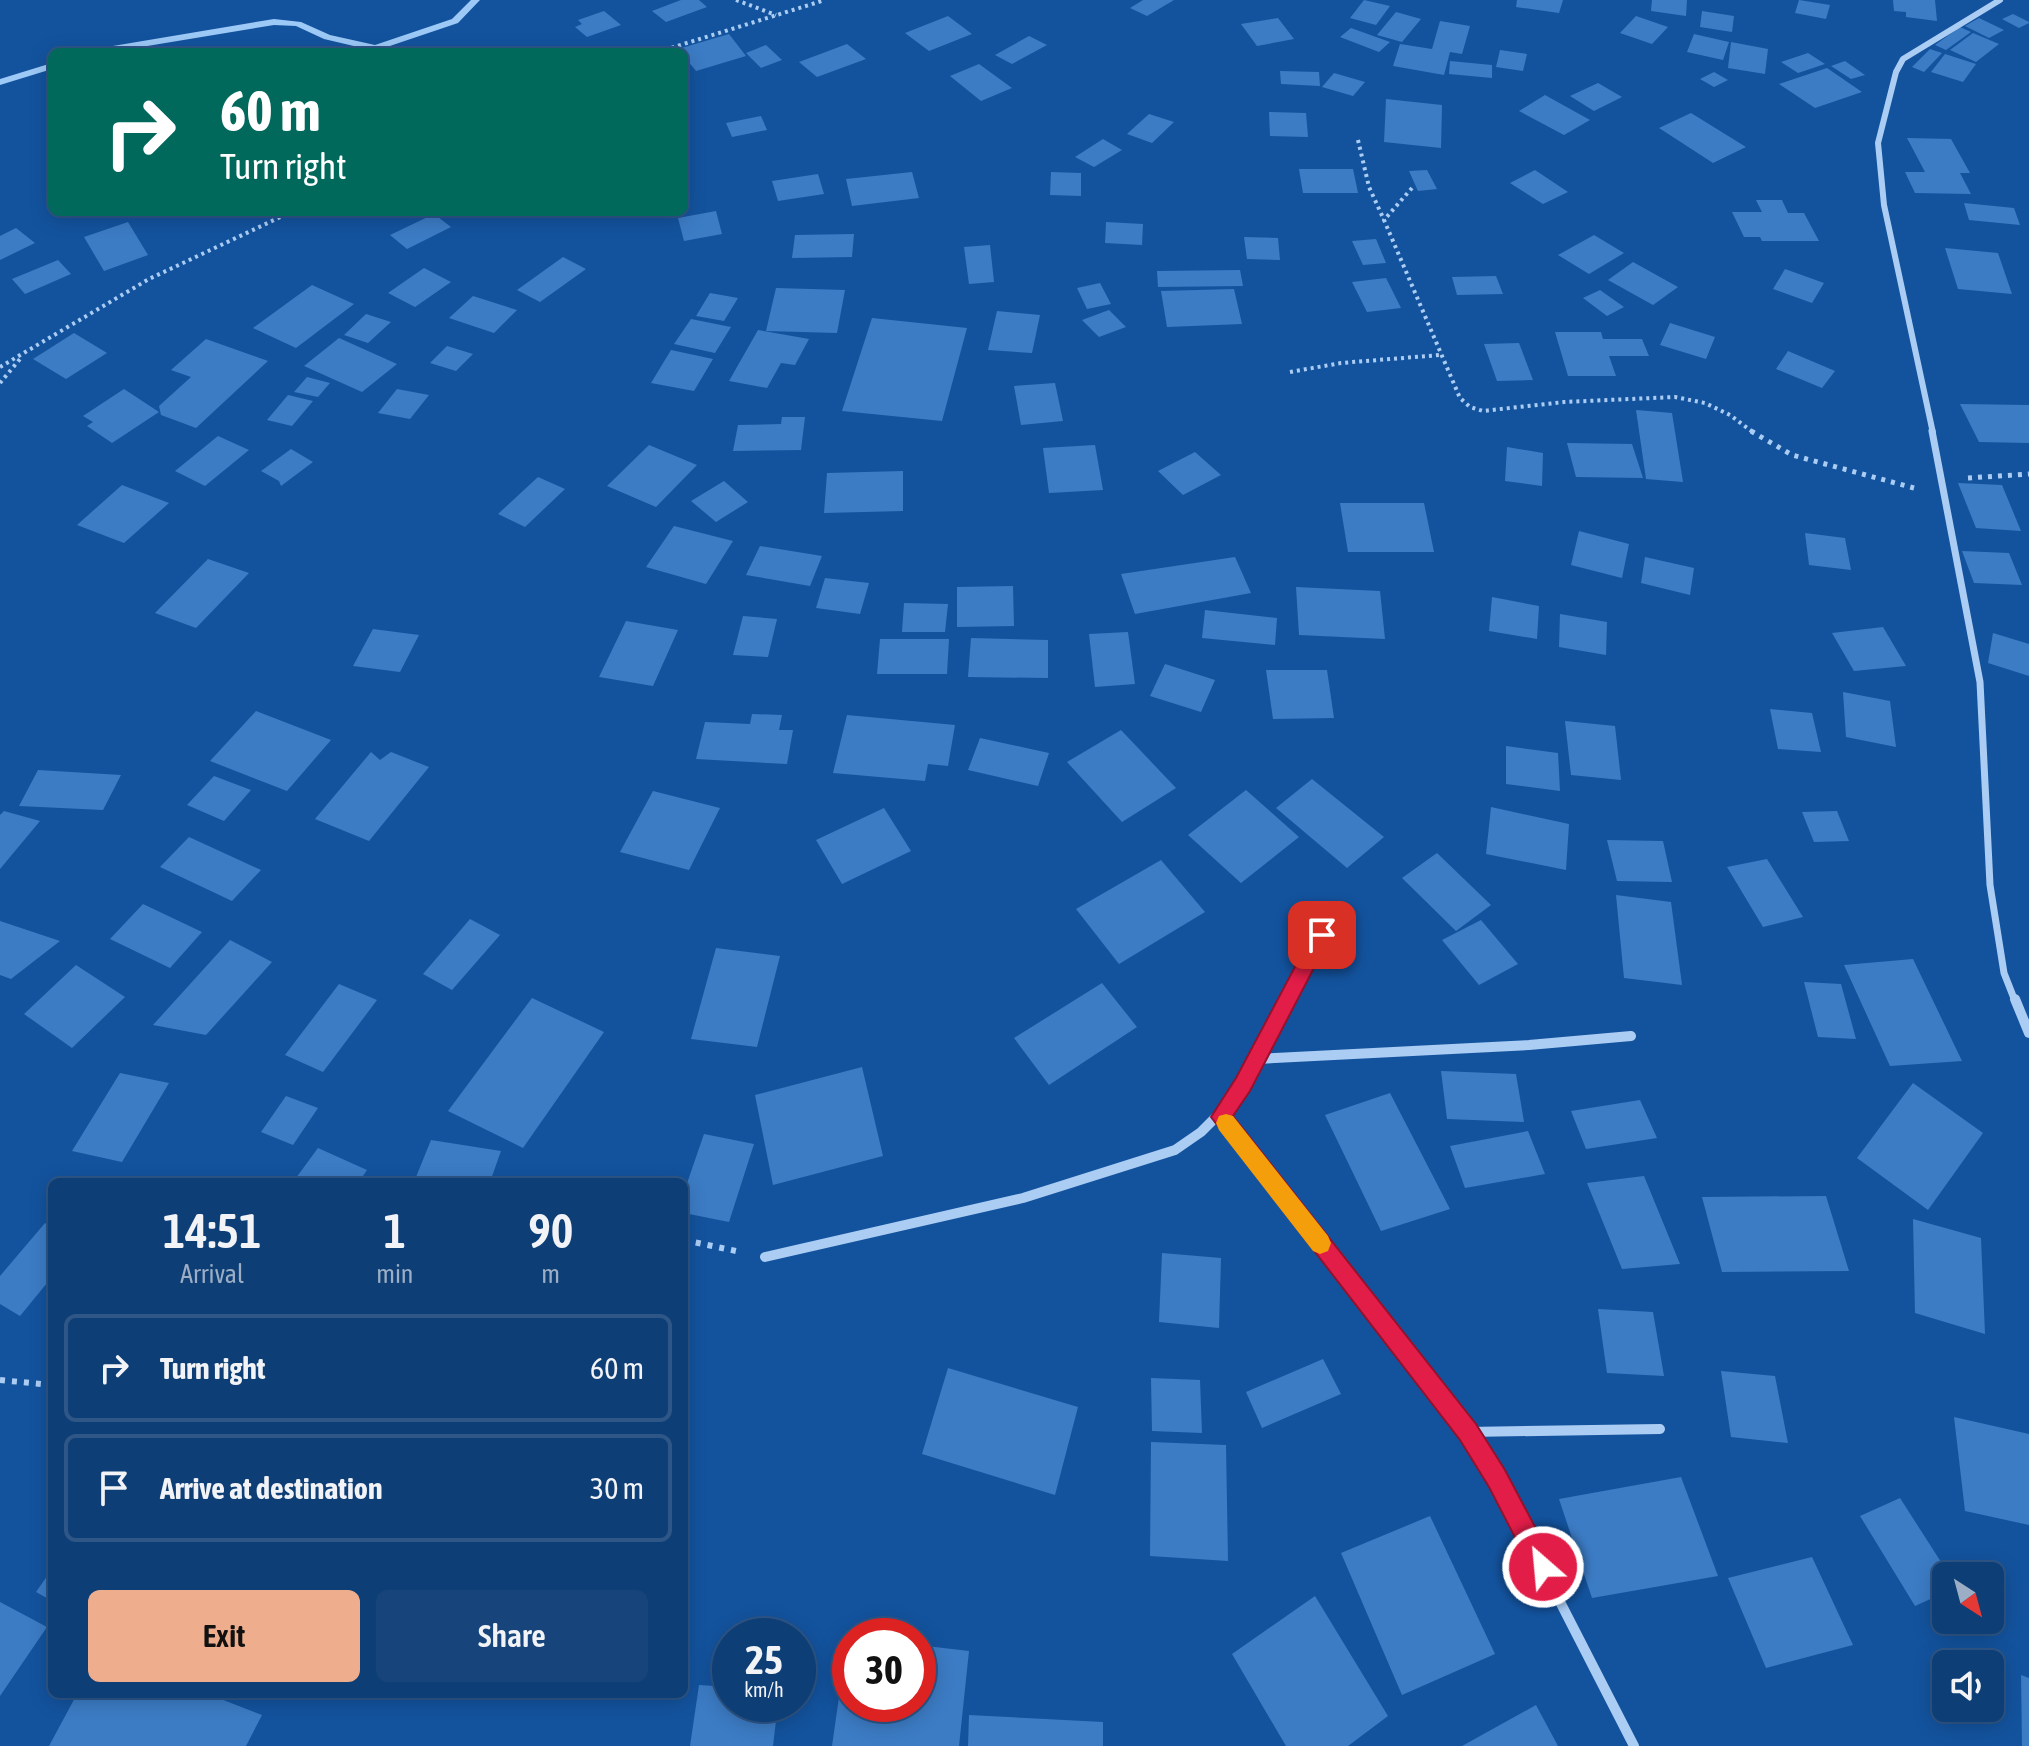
<!DOCTYPE html>
<html lang="en">
<head>
<meta charset="utf-8">
<style>
  :root { --surface:#0e3e76; --page:#17457b; --text:#f1f3f6; --muted:#9baec5; --line:#2e5788; --accent:#eead8d }
  body { margin:0; font-family:"Asap Condensed",sans-serif; background:var(--page); color:var(--text); height:100vh; display:flex; flex-direction:column; font-size:30px; white-space:nowrap }
  * { box-sizing:border-box; margin:0 }
  p { font-size:26px; color:var(--muted) }
  .icon { flex:none; width:44px; height:44px; fill:none; stroke:currentColor; stroke-width:2; stroke-linecap:round; stroke-linejoin:round }
  .map { position:relative; flex:1; overflow:hidden }
  .drawer { position:absolute; left:48px; top:1178px; width:640px; height:520px; display:flex; flex-direction:column; background:var(--surface); border-radius:12px; box-shadow:0 4px 20px #0003,0 0 0 2px var(--line) }
  .drawer>* { flex:none }
  .top-card { position:absolute; left:48px; top:48px; width:640px; height:168px; border-radius:12px; box-shadow:0 4px 20px #0003,0 0 0 2px var(--line); background:#00695c; color:#fff; overflow:hidden }
  .needle { width:52px; rotate:144deg }
  .controls { position:absolute; left:1932px; top:1562px; display:grid; gap:16px }
  .controls a { display:grid; place-items:center; width:72px; height:72px; border-radius:12px; background:var(--surface); box-shadow:0 4px 20px #0003,0 0 0 2px var(--line); font-size:40px }
  .speed { position:absolute; left:712px; top:1618px; display:flex; gap:16px; font-size:40px; font-weight:700; text-align:center }
  .speed>* { display:grid; place-content:center; width:104px; height:104px; border-radius:50%; background:var(--surface); box-shadow:0 4px 20px #0003,0 0 0 2px var(--line); line-height:1 }
  .speed small { font-size:20px; font-weight:400 }
  .speed .limit { border:12px solid #d22; background:#fff; color:#111 }
  .pin { position:absolute; display:grid; place-items:center; width:68px; height:68px; color:#fff; margin:-34px; border-radius:16px; box-shadow:0 4px 12px #0006 }
  .me { position:absolute; width:88px; margin:-44px; rotate:333deg; stroke-linejoin:round; filter:drop-shadow(0 0 6px #0008) }
  .turn { display:flex; align-items:center; gap:28px; height:168px; padding:0 40px; font-size:36px }
  .turn .icon { width:104px; height:104px; stroke-width:2.5 }
  .turn b { display:block; font-size:56px; line-height:68px }
  .eta { display:flex; justify-content:space-evenly; align-items:center; height:136px; text-align:center }
  .eta b { font-size:48px; font-weight:600; line-height:56px }
  .button { display:flex; gap:16px; margin-top:auto; padding:16px 40px }
  .button a { flex:1; height:92px; border-radius:12px; background:var(--accent); color:#111; font-size:32px; font-weight:600; line-height:92px; text-align:center }
  .button a+a { background:var(--page); color:var(--text) }
  ul { padding:0; list-style:none }
  li { display:flex; align-items:center; gap:24px; height:108px; margin:0 16px 12px; padding:0 24px; border:4px solid var(--line); border-radius:12px }
  li div { flex:1 }
  li b { display:block; font-size:30px }
  li em { font-style:normal }
  .map>svg:first-child { display:block }
  .lines { fill:none; stroke-linecap:round; stroke-linejoin:round }
  .stream { fill:#9dc9f7; fill-rule:evenodd }
  .building { fill:#3c7cc5 }
  .path-far2 { stroke:#abcdf4; stroke-width:4; stroke-dasharray:3 4; stroke-linecap:butt }
  .path-far1 { stroke:#abcdf4; stroke-width:5; stroke-dasharray:4 6; stroke-linecap:butt }
  .path { stroke:#abcdf4; stroke-width:6; stroke-dasharray:5 7; stroke-linecap:butt }
  .street-far2 { stroke:#abcdf4; stroke-width:6 }
  .street-far1 { stroke:#abcdf4; stroke-width:7 }
  .street { stroke:#abcdf4; stroke-width:10 }
  .route { fill:#e11d48; stroke:#92132f; stroke-width:2 }
  .slow { fill:#f59e0b }
</style>
</head>
<body>
<div class="map">
<svg width="2029" height="1746" viewBox="0 0 2029 1746">
  <rect width="100%" height="100%" fill="#13539e"/>
  <g class="lines">
    <path class="stream" d="M471,0H480L458,23L375,51L324,39L296,26L274,25L111,52H91L95,49L274,19L301,22L330,35L375,45L452,19Z
      M52,63V69L0,85V79Z"/>
  </g>
  <path class="building" d="M681,0H699L707,7L666,22L652,11Z
    M1143,0H1174L1147,16L1130,8Z
    M1364,0L1390,6L1376,25L1350,18Z
    M1517,0H1563L1559,13L1516,7Z
    M1652,0H1687L1686,16L1651,11Z
    M1799,0L1830,5L1826,19L1795,13Z
    M1893,0H1935L1937,21L1906,17V12L1894,11Z
    M604,11L621,25L587,37L575,27L582,24L578,20Z
    M1702,11L1734,16L1732,32L1700,27Z
    M1396,12L1421,19L1402,42L1377,35Z
    M2013,14L2029,22V23L2019,28L2002,19Z
    M948,16L972,34L929,51L905,33Z
    M1636,16L1668,27L1652,44L1620,33Z
    M1278,18L1294,39L1257,46L1241,24Z
    M1979,18L2004,30L1989,38L1965,26Z
    M1440,21L1470,26L1462,54L1450,52L1444,75L1393,66L1400,44L1432,49Z
    M1960,27L1971,32L1946,50L1935,45Z
    M1351,28L1390,42L1379,52L1340,37Z
    M1973,33L1999,44L1976,62L1950,50Z
    M729,34L746,56L696,71L678,49Z
    M1694,34L1729,42L1723,60L1687,52Z
    M1029,36L1047,45L1012,64L995,55Z
    M1731,42L1768,49L1765,74L1728,68Z
    M847,44L866,59L817,77L799,62Z
    M766,45L782,60L761,68L746,53Z
    M1930,49L1942,53L1924,72L1912,67Z
    M1500,50L1527,54L1523,71L1496,67Z
    M1808,53L1825,64L1798,73L1781,62Z
    M1945,54L1976,64L1963,82L1931,72Z
    M1450,61L1492,65V78L1449,74Z
    M1845,61L1865,75L1851,79L1831,66Z
    M979,64L1012,88L981,101L950,76Z
    M1827,68L1862,92L1815,108L1779,84Z
    M1280,71L1319,72L1320,86L1281,84Z
    M1714,72L1728,80L1714,87L1700,79Z
    M1334,73L1365,82L1353,96L1322,87Z
    M1598,83L1622,97L1594,111L1570,96Z
    M1545,95L1590,120L1564,135L1519,111Z
    M1386,99L1442,105L1441,148L1384,142Z
    M1269,112L1306,113L1308,137L1270,136Z
    M1691,113L1746,147L1713,163L1659,128Z
    M1149,114L1174,122L1152,143L1127,134Z
    M761,116L767,130L732,137L726,123Z
    M1907,138L1951,139L1970,173H1960L1971,194L1915,193L1905,172H1925Z
    M1103,139L1122,150L1094,167L1075,157Z
    M1299,169H1353L1358,193H1303Z
    M1427,170L1437,189L1418,191L1409,171Z
    M1535,170L1568,192L1543,204L1510,183Z
    M912,172L919,198L852,206L846,179Z
    M1051,172L1081,173V196L1050,195Z
    M818,174L824,194L778,201L772,181Z
    M1756,200H1782L1788,213H1804L1819,241H1762L1760,237H1744L1732,212H1762Z
    M1964,203L2014,208L2020,225L1969,220Z
    M716,211L722,234L684,241L678,218Z
    M434,214L451,227L407,249L390,235Z
    M128,222L148,255L104,271L84,237Z
    M1106,222L1143,224L1142,245L1105,243Z
    M16,228L35,243L0,260V236Z
    M854,234L852,257L792,258L795,235Z
    M1594,235L1624,253L1589,274L1558,255Z
    M1244,237L1278,238L1280,260L1247,259Z
    M1376,239L1386,263L1363,265L1352,241Z
    M990,245L994,282L969,284L964,247Z
    M1945,248L1998,253L2012,294L1958,289Z
    M563,257L586,269L540,302L517,290Z
    M58,260L71,274L25,294L12,279Z
    M1633,262L1678,287L1653,305L1608,280Z
    M424,268L451,282L415,307L388,293Z
    M1785,269L1824,283L1812,303L1773,289Z
    M1240,270L1243,286L1158,287L1157,271Z
    M1496,276L1503,294L1457,295L1452,277Z
    M1386,278L1401,308L1367,312L1352,282Z
    M1100,283L1111,304L1087,309L1077,288Z
    M312,285L354,304L296,348L253,328Z
    M776,288L845,290L837,333L766,331Z
    M1234,289L1242,324L1167,327L1161,291Z
    M1600,290L1624,307L1607,316L1583,298Z
    M710,293L738,298L724,321L696,316Z
    M473,296L517,310L494,333L449,318Z
    M1109,310L1126,327L1099,337L1082,320Z
    M997,311L1040,315L1032,353L988,350Z
    M366,314L391,322L368,343L344,335Z
    M872,318L967,328L942,421L842,411Z
    M691,319L731,327L715,353L674,344Z
    M1670,323L1715,337L1706,359L1660,345Z
    M758,330L809,339L795,365L781,363L767,388L729,381Z
    M1555,332H1601L1603,339H1642L1649,356H1609L1616,376H1568Z
    M74,333L107,353L66,379L33,359Z
    M339,338L397,364L362,392L304,366Z
    M206,339L268,361L196,428L161,415L159,406L191,377L171,370Z
    M1519,343L1533,380L1497,381L1484,344Z
    M447,346L473,354L456,371L430,363Z
    M671,350L713,359L694,391L651,383Z
    M1788,351L1835,371L1822,388L1776,369Z
    M307,377L330,383L318,397L294,392Z
    M1055,383L1063,421L1021,425L1014,386Z
    M124,389L159,412L112,443L87,426L93,422L83,416Z
    M397,389L429,395L410,419L378,413Z
    M288,395L313,401L292,426L267,420Z
    M1960,404L2029,405V443L1979,442Z
    M1636,410L1672,413L1683,482L1646,479Z
    M782,417H805L801,450L733,451L738,425L781,424Z
    M218,436L249,450L205,486L175,471Z
    M1567,443L1632,444L1643,478L1576,477Z
    M649,445L697,465L656,507L607,486Z
    M1095,445L1103,490L1049,493L1043,448Z
    M1507,447L1543,453L1542,486L1505,481Z
    M291,449L313,462L281,486L279,481L261,471Z
    M1195,452L1221,475L1183,495L1158,471Z
    M903,471V511L824,513L827,473Z
    M538,477L565,489L525,527L498,514Z
    M724,481L748,502L716,522L691,501Z
    M1958,483L2002,485L2021,531L1976,528Z
    M122,485L169,503L124,543L77,525Z
    M1340,503H1424L1434,552H1348Z
    M674,526L733,541L706,584L646,567Z
    M1579,531L1629,544L1622,578L1571,565Z
    M1805,533L1845,538L1851,570L1809,565Z
    M760,546L822,556L810,586L746,575Z
    M1962,551L2009,553L2022,585L1974,583Z
    M1235,557L1251,593L1135,614L1121,574Z
    M1645,557L1694,568L1690,595L1641,583Z
    M208,559L249,573L196,628L155,613Z
    M825,578L869,583L860,614L816,608Z
    M1013,586L1014,626L957,627V587Z
    M1296,587L1380,591L1385,639L1299,635Z
    M1492,597L1539,606L1537,639L1489,631Z
    M904,603L948,604L945,632H902Z
    M1205,610L1277,618L1275,645L1202,638Z
    M1560,614L1607,622L1606,655L1559,647Z
    M743,616L777,619L768,657L733,655Z
    M626,621L678,630L653,686L599,677Z
    M1883,627L1906,666L1854,671L1832,633Z
    M373,629L419,635L400,672L353,666Z
    M1128,632L1135,684L1095,687L1089,634Z
    M1993,633L2029,644V676L1988,663Z
    M971,638L1048,640V678L968,677Z
    M880,639H949L947,674H877Z
    M1165,664L1215,680L1201,712L1150,696Z
    M1266,670H1327L1334,718L1273,719Z
    M1843,692L1890,701L1896,747L1846,737Z
    M1770,709L1812,713L1821,752L1778,749Z
    M256,711L331,740L287,791L210,761Z
    M752,714L782,715L779,730H793L787,764L696,759L705,722L750,724Z
    M847,715L955,725L948,766L928,764L925,781L833,773Z
    M1565,721L1615,726L1621,780L1571,775Z
    M1121,730L1176,788L1122,822L1067,762Z
    M980,738L1049,753L1038,786L968,770Z
    M1506,746L1558,753L1560,791L1506,784Z
    M371,752L380,760L391,752L429,767L369,841L315,819Z
    M38,770L121,775L103,810L19,806Z
    M214,776L251,790L224,821L187,805Z
    M1312,779L1384,837L1347,868L1276,808Z
    M1246,790L1299,837L1241,883L1188,835Z
    M653,791L720,808L689,870L620,852Z
    M1491,807L1569,824L1566,870L1486,854Z
    M884,808L911,851L842,884L816,840Z
    M4,811L40,821L0,869V815Z
    M1837,811L1849,841L1814,842L1802,812Z
    M189,837L261,870L232,901L160,867Z
    M1607,840L1663,841L1672,882L1617,881Z
    M1437,853L1491,905L1456,931L1402,878Z
    M1767,859L1803,917L1763,927L1727,867Z
    M1161,860L1205,912L1119,964L1076,909Z
    M1616,895L1671,902L1682,985L1624,978Z
    M143,904L202,932L170,968L110,939Z
    M470,919L500,935L452,990L423,974Z
    M1481,920L1518,964L1479,985L1442,940Z
    M0,921L60,941L11,979L0,975Z
    M230,940L272,962L206,1035L153,1025Z
    M716,948L780,956L757,1047L691,1039Z
    M1913,959L1962,1061L1890,1066L1844,965Z
    M76,965L125,997L72,1048L24,1014Z
    M1804,982L1841,984L1856,1039L1818,1037Z
    M1102,983L1137,1027L1049,1085L1014,1038Z
    M339,984L377,1000L323,1072L285,1055Z
    M532,998L604,1032L523,1148L448,1111Z
    M862,1067L883,1156L773,1185L755,1095Z
    M1441,1071L1516,1074L1524,1122L1447,1119Z
    M120,1073L169,1083L122,1162L72,1151Z
    M1913,1083L1983,1133L1928,1210L1857,1158Z
    M1390,1093L1450,1209L1381,1231L1325,1115Z
    M286,1096L318,1108L293,1145L261,1132Z
    M1640,1100L1657,1138L1586,1149L1571,1111Z
    M1528,1131L1545,1174L1465,1188L1450,1146Z
    M704,1134L754,1144L729,1222L684,1213V1192Z
    M431,1140L501,1151L490,1182H414Z
    M318,1148L367,1170L359,1182H293Z
    M1644,1176L1680,1264L1622,1269L1587,1183Z
    M1826,1196L1849,1271L1722,1272L1702,1197Z
    M1913,1219L1981,1238L1985,1334L1915,1313Z
    M45,1223L52,1227V1277L20,1316L0,1304V1276Z
    M1162,1253L1221,1258L1219,1328L1159,1322Z
    M1598,1309L1653,1312L1664,1376L1607,1373Z
    M1323,1359L1341,1394L1262,1428L1246,1392Z
    M948,1368L1078,1407L1055,1495L922,1454Z
    M1721,1371L1775,1376L1788,1443L1731,1437Z
    M1151,1378L1200,1380L1202,1433L1152,1431Z
    M1954,1417L2029,1434V1525L1965,1511Z
    M1151,1442L1226,1445L1228,1561L1150,1556Z
    M1681,1477L1718,1576L1592,1598L1559,1499Z
    M1900,1498L1950,1576H1946V1592L1915,1606L1860,1516Z
    M1430,1516L1495,1654L1402,1695L1341,1553Z
    M1812,1557L1853,1645L1766,1668L1728,1578Z
    M52,1569V1601L36,1592Z
    M1315,1596L1388,1716L1348,1746H1286L1232,1654Z
    M0,1602L47,1627L0,1696Z
    M848,1634L850,1704H918V1645L969,1651L959,1746H832Z
    M2021,1675L2029,1678V1746H2022Z
    M699,1685L730,1687V1704H778L773,1746H690Z
    M77,1694H208L262,1715L246,1746H49Z
    M1536,1705L1558,1746H1462Z
    M969,1715L1103,1722V1746H968Z"/>
  <g class="lines">
    <path class="path-far2" d="M736,0L776,15
      M658,52L825,0
      M1358,140L1369,187L1384,220
      M1412,188L1384,220L1460,398L1470,407L1483,411L1564,402L1675,397L1705,403L1730,415L1754,433
      M0,367L149,279L291,212
      M1290,372L1341,363L1440,355
      M0,383L20,359"/>
    <path class="path-far1" d="M1751,431L1792,455L1914,488
      M1968,478L2029,474"/>
    <path class="path" d="M684,1240L736,1251
      M0,1380L52,1385"/>
    <path class="street-far2" d="M1933,433L1884,205L1878,143L1896,72L1903,59L2000,0"/>
    <path class="street-far1" d="M1932,431L1980,682L1990,885L2004,973L2015,1001
      M1288,1001L1335,911"/>
    <path class="street" d="M1289,999L1257,1059L1529,1045L1631,1036
      M2015,999L2029,1033
      M1221,1117L1468,1432L1497,1479L1634,1746
      M765,1257L1023,1198L1175,1150L1201,1132L1222,1111L1257,1059
      M1468,1432L1660,1429"/>
  </g>
  <path class="route" d="M1322,927L1328,929L1331,935L1328,941L1250,1091L1233,1116L1476,1424L1505,1470L1552,1559L1555,1567L1552,1576L1543,1579L1535,1576L1489,1487L1460,1440L1211,1117L1236,1078L1315,929Z"/>
  <path class="slow" d="M1226,1114L1233,1116L1328,1236L1331,1243L1328,1251L1320,1254L1313,1251L1219,1130L1216,1123L1219,1116Z"/>
</svg>
<div class="controls">
<a><svg class="needle" viewBox="-14 -14 28 28"><path d="M0-13l5 13h-10z" fill="#e53935"/><path d="M0 13l5-13h-10z" fill="#9baec5"/></svg></a>
<a><svg class="icon" aria-label="sound" viewBox="0 0 24 24"><path d="M4 9h4l5-4v14l-5-4H4zM17 9q2 3 0 6"/></svg></a>
</div>
<div class="speed"><div>25<small>km/h</small></div><div class="limit">30</div></div>
<div class="pin" style="left:1322px;top:935px;background:#d93025"><svg class="icon" aria-label="arrive" viewBox="0 0 24 24"><path d="M6 21V4h12l-3 4 3 4H6"/></svg></div>
<svg class="me" style="left:1543px;top:1567px" viewBox="-20 -20 40 40"><circle r="17" fill="#e11d48" stroke="#fff" stroke-width="3"/><path d="M0-11L8 9 0 5-8 9z" fill="#fff"/></svg>
<div class="top-card">
<div class="turn"><svg class="icon" aria-label="right" viewBox="0 0 24 24"><path d="M7 20v-9h11M14 6l5 5-5 5"/></svg><div><b>60 m</b>Turn right</div></div>
</div>
<section class="drawer">
<div class="eta">
<div><b>14:51</b><p>Arrival</p></div>
<div><b>1</b><p>min</p></div>
<div><b>90</b><p>m</p></div>
</div>
<ul>
<li><svg class="icon" aria-label="right" viewBox="0 0 24 24"><path d="M7 20v-9h11M14 6l5 5-5 5"/></svg><div><b>Turn right</b></div><em>60 m</em></li>
<li><svg class="icon" aria-label="arrive" viewBox="0 0 24 24"><path d="M6 21V4h12l-3 4 3 4H6"/></svg><div><b>Arrive at destination</b></div><em>30 m</em></li>
</ul>
<div class="button"><a>Exit</a><a>Share</a></div>
</section>
</div>
</body>
</html>
